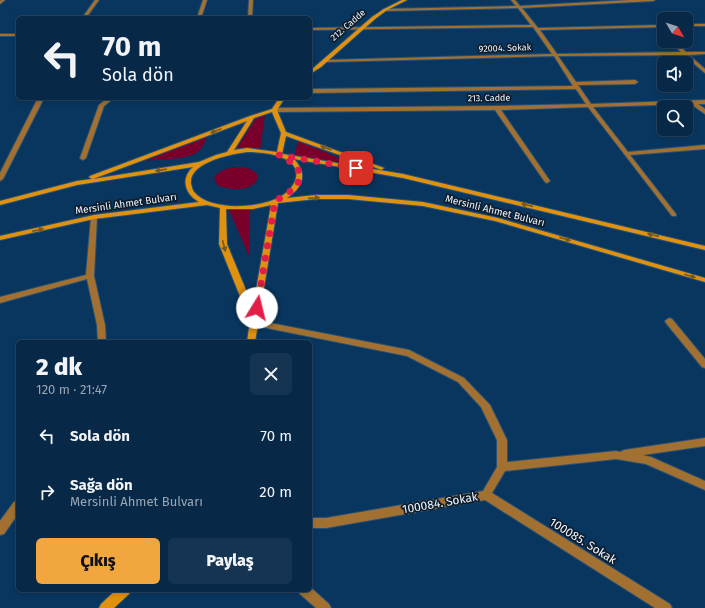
<!DOCTYPE html>
<html lang="tr">
<head>
<meta charset="utf-8">
<style>
  :root { --surface:#072847; --page:#153452; --text:#f1f3f6; --muted:#98a6b4; --line:#284460; --accent:#f1a63f }
  body { margin:0; font-family:"Fira Sans",sans-serif; background:var(--page); color:var(--text); height:100vh; display:flex; flex-direction:column; font-size:15px; white-space:nowrap }
  * { box-sizing:border-box; margin:0 }
  p { font-size:13px; color:var(--muted) }
  .icon { flex:none; width:22px; height:22px; fill:none; stroke:currentColor; stroke-width:2; stroke-linecap:round; stroke-linejoin:round }
  .map { position:relative; flex:1; overflow:hidden }
  .drawer { position:absolute; left:16px; top:340px; width:296px; height:252px; display:flex; flex-direction:column; background:var(--surface); border-radius:6px; box-shadow:0 2px 6px #0003,0 0 0 1px var(--line) }
  .drawer>* { flex:none }
  .hud { position:absolute; left:16px; top:16px; width:296px; height:84px; border-radius:6px; box-shadow:0 2px 6px #0003,0 0 0 1px var(--line); background:#072847; color:var(--text); overflow:hidden }
  .needle { width:26px; rotate:129deg }
  .buttons { position:absolute; left:657px; top:12px; display:grid; gap:8px }
  .buttons a { display:grid; place-items:center; width:36px; height:36px; border-radius:6px; background:var(--surface); box-shadow:0 2px 6px #0003,0 0 0 1px var(--line); font-size:20px }
  .pin { position:absolute; display:grid; place-items:center; width:34px; height:34px; color:#fff; margin:-17px; border-radius:8px; box-shadow:0 2px 6px #0006 }
  .me { position:absolute; width:44px; margin:-22px; rotate:9deg; stroke-linejoin:round; filter:drop-shadow(0 0 3px #0008) }
  .turn { display:flex; align-items:center; gap:14px; height:84px; padding:0 20px; font-size:18px }
  .turn .icon { width:52px; height:52px; stroke-width:2.5 }
  .turn b { display:block; font-size:28px; line-height:34px }
  .round { display:grid; place-items:center; flex:none; width:42px; height:42px; border-radius:6px; background:var(--page) }
  .head { display:flex; align-items:center; justify-content:space-between; height:68px; padding:0 20px }
  h1 { font-size:24px; font-weight:800; line-height:30px }
  .button { display:flex; gap:8px; margin-top:auto; padding:8px 20px }
  .button a { flex:1; height:46px; border-radius:6px; background:var(--accent); color:#111; font-size:16px; font-weight:800; line-height:46px; text-align:center }
  .button a+a { background:var(--page); color:var(--text) }
  ul { padding:0; list-style:none }
  li { display:flex; align-items:center; gap:12px; height:56px; padding:0 20px }
  li div { flex:1 }
  li b { display:block; font-size:15px }
  li em { font-style:normal }
  .map>svg:first-child { display:block }
  .green { fill:#7a002c }
  .lines { fill:none; stroke-linecap:round; stroke-linejoin:round }
  .street-casing { stroke:#295175; stroke-width:2 }
  .secondary-casing { stroke:#295175; stroke-width:2 }
  .street { fill:#a27131; fill-rule:evenodd }
  .secondary { fill:#e0920f; fill-rule:evenodd }
  .oneway { fill:#765820 }
  .route { stroke:#e11d48; stroke-width:7; stroke-dasharray:0 12.6 }
  .labels { text-anchor:middle; dominant-baseline:central; stroke-width:3.5; stroke-linejoin:round; paint-order:stroke }
  .far-street-label { font-size:9px; fill:#f0f4f9; stroke:#0c1e30 }
  .street-label { font-size:10px; fill:#f0f4f9; stroke:#0c1e30 }
  .near-street-label { font-size:12px; fill:#f0f4f9; stroke:#0c1e30 }
</style>
</head>
<body>
<div class="map">
<svg width="705" height="608" viewBox="0 0 705 608">
  <rect width="100%" height="100%" fill="#09365f"/>
  <path class="green" d="M265,115L260,150L237,148L256,118Z
    M208,135C205,141 202,150 196,153C185,160 159,159 145,161Z
    M298,141L354,164L294,157Z
    M233,167C242,167 253,167 258,176C255,193 229,191 217,185L214,178C218,171 225,169 233,167Z
    M250,209L249,256L229,210Z"/>
  <g class="lines">
    <g class="street-casing">
      <path id="street" d="M1,0H5L0,4V1Z
        M95,0H99L86,18H82Z
        M203,0H207L201,18H197Z
        M249,0H253L252,18H248Z
        M511,0H515L520,6L630,0H655L653,1L522,8L538,28L664,25V27L540,30L557,54L681,52L670,41H675L686,52H705V54L689,55L705,69V73L684,55L558,56L576,82L635,80L638,82L635,84L578,85L591,104L705,100V104H698L705,109V114L691,104L593,107L628,152L705,145V149L630,155L676,214V216H672L588,107L501,110L550,181L547,183L545,182L495,110L274,112L271,110L274,108L497,106L586,104L576,89L310,93V89L573,86L554,56L326,62L324,61L326,60L552,54L533,27L310,30V28L531,25L518,8L384,11L382,10L384,9L516,6Z
        M686,24H705V26H686Z
        M0,34H18V36H0Z
        M38,98H44L3,179L0,181V173Z
        M108,98H114L104,106L86,158L83,160L81,159L80,158L99,105Z
        M94,215L97,217L94,276L105,325L106,342H98L97,325L87,279L0,303V297L86,275L91,217Z
        M669,318L672,319L705,359V368L702,367L666,323L665,321Z
        M255,320L409,350L464,378L490,405L507,440V462L616,451L620,452L624,450L705,438V446L643,455L651,457L705,481V490L646,464L616,459L505,471L492,493L670,604L672,608H655L485,500L326,528H310V518H326L483,491L497,467V440L481,407L458,382L407,356L252,325L251,323L252,321Z
        M18,500V514L4,534L0,535V521L14,502Z
        M310,587L329,604L331,608H316L300,594L298,590H310Z"/>
    </g>
    <g class="secondary-casing">
      <path id="secondary" d="M402,0H407L387,10L375,19L321,67L310,74V71L372,17L384,9Z
        M279,98H285L277,110L286,132L384,168L381,170L379,169L286,136L282,154H283L403,174L705,246V250L403,178L294,159C308,174 303,187 287,198L316,195H348L423,202L498,218L705,278V282L495,221L423,206L348,199H316L278,203L255,342H247L250,321L219,244L220,208L207,205L94,219L0,240V236L94,215L199,202C185,194 180,179 193,167L77,185L0,205V201L77,181L92,179L89,177L90,176L250,116L272,109ZM272,112L281,133L277,152L247,148L234,150L254,118ZM247,121L227,152L216,155L199,162L93,179ZM247,152C259,152 272,153 283,158C305,167 297,187 280,197C260,208 211,212 194,192C192,189 192,187 191,184C188,162 232,154 247,152ZM271,205L253,307L227,244L226,209H253Z
        M116,590H131L129,594L114,608H99L101,604Z"/>
    </g>
    <use href="#street" class="street"/>
    <use href="#secondary" class="secondary"/>
  </g>
  <defs><path id="oneway-solid" d="M-6-.8H1V-3.2L6.5 0L1 3.2V.8H-6Z"/></defs>
  <g class="oneway">
    <use href="#oneway-solid" transform="translate(216 131) rotate(159)"/>
    <use href="#oneway-solid" transform="translate(326 148) rotate(-160)"/>
    <use href="#oneway-solid" transform="translate(161 170) rotate(171)"/>
    <use href="#oneway-solid" transform="translate(314 198) rotate(-4)"/>
    <use href="#oneway-solid" transform="translate(527 205) rotate(-167)"/>
    <use href="#oneway-solid" transform="translate(38 230) rotate(-13)"/>
    <use href="#oneway-solid" transform="translate(653 235) rotate(-167)"/>
    <use href="#oneway-solid" transform="translate(565 239) rotate(16)"/>
    <use href="#oneway-solid" transform="translate(224 246) rotate(76)"/>
    <use href="#oneway-solid" transform="translate(690 276) rotate(16)"/>
  </g>
  <g class="lines">
    <path class="route" d="M257,308L275,201C302,187 312,171 279,155L356,168"/>
  </g>
  <g class="labels">
    <g class="far-street-label">
      <text transform="translate(348 25) rotate(-41)">212. Cadde</text>
      <text transform="translate(505 48) rotate(-2)">92004. Sokak</text>
      <text transform="translate(489 98) rotate(-1)">213. Cadde</text>
    </g>
    <g class="street-label">
      <text transform="translate(126 204) rotate(-8)">Mersinli Ahmet Bulvarı</text>
      <text transform="translate(495 211) rotate(14)">Mersinli Ahmet Bulvarı</text>
    </g>
    <g class="near-street-label">
      <text transform="translate(440 503) rotate(-10)">100084. Sokak</text>
      <text transform="translate(583 541) rotate(32)">100085. Sokak</text>
    </g>
  </g>
</svg>
<div class="buttons">
<a><svg class="needle" viewBox="-14 -14 28 28"><path d="M0-13l5 13h-10z" fill="#e53935"/><path d="M0 13l5-13h-10z" fill="#98a6b4"/></svg></a>
<a><svg class="icon" aria-label="sound" viewBox="0 0 24 24"><path d="M4 9h4l5-4v14l-5-4H4zM17 9q2 3 0 6"/></svg></a>
<a><svg class="icon" aria-label="search" viewBox="0 0 24 24"><circle cx="10" cy="10" r="6"/><path d="M15 15l6 6"/></svg></a>
</div>
<div class="pin" style="left:356px;top:168px;background:#d93025"><svg class="icon" aria-label="arrive" viewBox="0 0 24 24"><path d="M6 21V4h12l-3 4 3 4H6"/></svg></div>
<svg class="me" style="left:257px;top:308px" viewBox="-20 -20 40 40"><circle r="19" fill="#fff"/><path d="M0-13L10 11 0 6-10 11z" fill="#e11d48"/></svg>
<div class="hud">
<div class="turn"><svg class="icon" aria-label="left" viewBox="0 0 24 24"><path d="M17 20v-9H6M10 6l-5 5 5 5"/></svg><div><b>70 m</b>Sola dön</div></div>
</div>
<section class="drawer">
<div class="head"><div><h1>2 dk</h1><p>120 m · 21:47</p></div><a class="round"><svg class="icon" aria-label="close" viewBox="0 0 24 24"><path d="M6 6l12 12M18 6L6 18"/></svg></a></div>
<ul>
<li><svg class="icon" aria-label="left" viewBox="0 0 24 24"><path d="M17 20v-9H6M10 6l-5 5 5 5"/></svg><div><b>Sola dön</b></div><em>70 m</em></li>
<li><svg class="icon" aria-label="right" viewBox="0 0 24 24"><path d="M7 20v-9h11M14 6l5 5-5 5"/></svg><div><b>Sağa dön</b><p>Mersinli Ahmet Bulvarı</p></div><em>20 m</em></li>
</ul>
<div class="button"><a>Çıkış</a><a>Paylaş</a></div>
</section>
</div>
</body>
</html>
